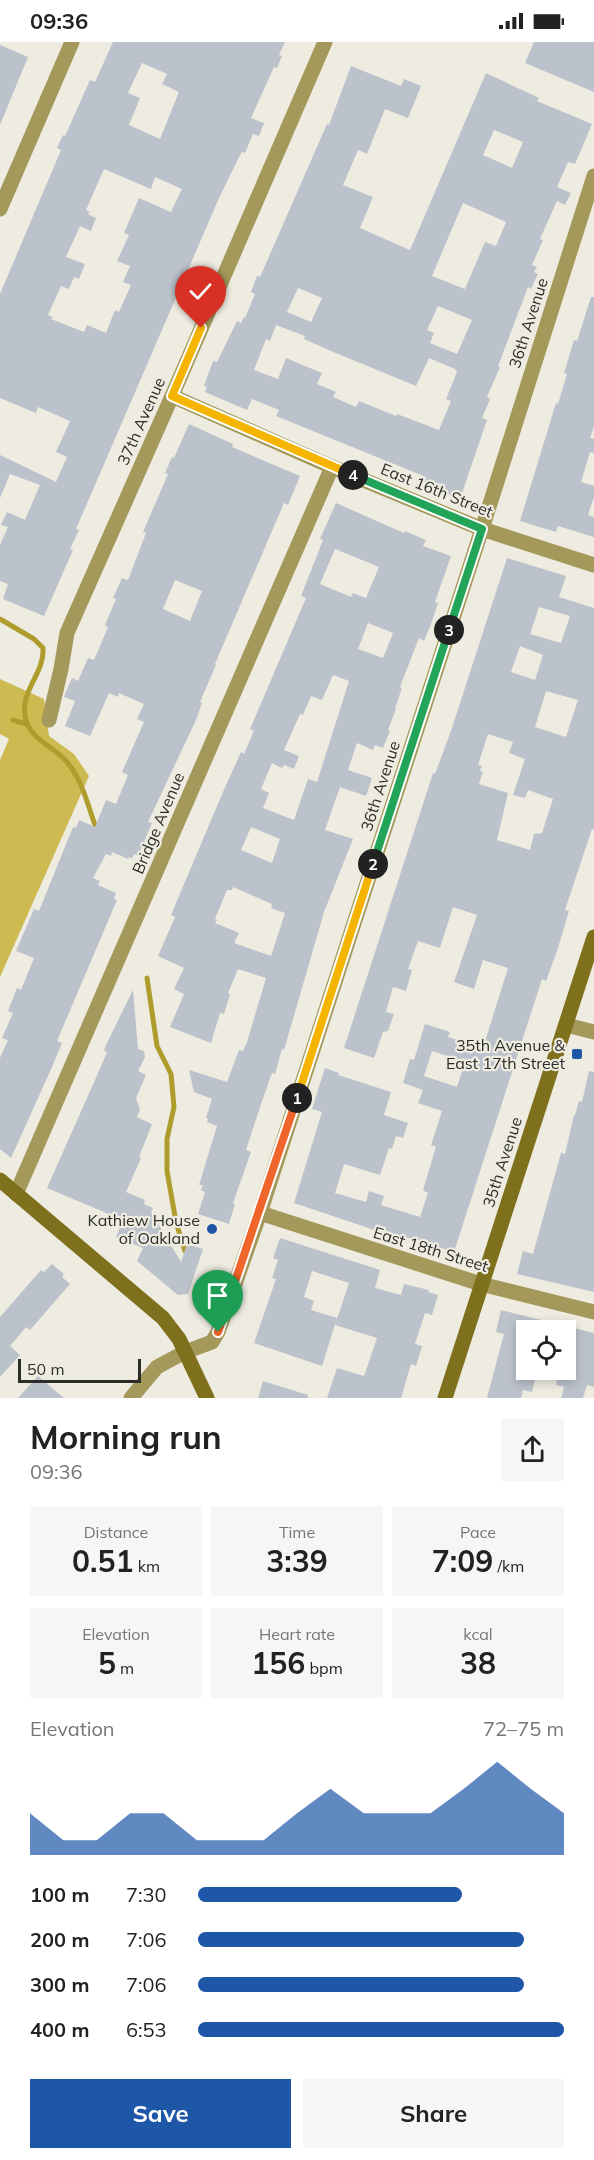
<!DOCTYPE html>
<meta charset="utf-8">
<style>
:root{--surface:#fff;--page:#f6f6f6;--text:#222;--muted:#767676;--accent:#1e56a8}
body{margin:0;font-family:Mulish,sans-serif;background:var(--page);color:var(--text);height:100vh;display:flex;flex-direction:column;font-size:22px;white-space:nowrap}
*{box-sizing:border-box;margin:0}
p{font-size:20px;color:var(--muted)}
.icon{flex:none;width:33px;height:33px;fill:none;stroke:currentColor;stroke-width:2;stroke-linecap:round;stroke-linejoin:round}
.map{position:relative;height:1356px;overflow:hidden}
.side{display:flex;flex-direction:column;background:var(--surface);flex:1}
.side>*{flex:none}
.tools{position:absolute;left:516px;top:1278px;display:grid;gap:12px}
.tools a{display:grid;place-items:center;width:60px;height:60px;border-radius:0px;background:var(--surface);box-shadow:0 3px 9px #0003;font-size:30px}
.scale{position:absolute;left:18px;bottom:15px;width:123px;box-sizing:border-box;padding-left:6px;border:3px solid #2c2c28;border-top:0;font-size:16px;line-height:21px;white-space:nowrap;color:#2c2c28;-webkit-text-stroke:4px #eeece1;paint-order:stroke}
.pin{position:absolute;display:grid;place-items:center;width:51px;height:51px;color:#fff;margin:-62px -26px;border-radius:50% 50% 50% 0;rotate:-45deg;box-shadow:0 0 6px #0007}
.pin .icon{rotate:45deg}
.km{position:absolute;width:30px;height:30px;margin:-15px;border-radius:50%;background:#222;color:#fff;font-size:16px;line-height:30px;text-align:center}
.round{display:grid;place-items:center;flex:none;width:63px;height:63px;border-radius:0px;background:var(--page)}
.head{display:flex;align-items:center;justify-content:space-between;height:102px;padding:0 30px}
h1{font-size:33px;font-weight:700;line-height:45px}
.metrics{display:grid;grid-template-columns:repeat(3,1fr);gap:9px;height:102px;padding:6px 30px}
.metrics div{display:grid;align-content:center;border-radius:0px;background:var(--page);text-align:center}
.metrics b{font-size:30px;font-weight:700}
.metrics small{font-size:16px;font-weight:400}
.metrics p{font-size:16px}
.chart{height:168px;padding:12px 30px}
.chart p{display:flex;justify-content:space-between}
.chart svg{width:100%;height:108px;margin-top:6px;fill:var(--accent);opacity:.7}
.cta{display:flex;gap:12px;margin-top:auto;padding:12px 30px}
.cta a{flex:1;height:69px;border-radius:0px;background:var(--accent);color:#fff;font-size:24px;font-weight:700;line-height:69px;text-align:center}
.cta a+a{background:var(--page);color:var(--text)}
ul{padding:0 30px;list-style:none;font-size:20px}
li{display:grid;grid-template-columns:96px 72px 1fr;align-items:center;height:45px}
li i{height:15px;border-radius:8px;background:var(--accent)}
.status{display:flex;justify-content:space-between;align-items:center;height:42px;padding:0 30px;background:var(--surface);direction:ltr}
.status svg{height:16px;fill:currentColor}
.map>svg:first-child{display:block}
</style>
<div class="status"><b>09:36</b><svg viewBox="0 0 49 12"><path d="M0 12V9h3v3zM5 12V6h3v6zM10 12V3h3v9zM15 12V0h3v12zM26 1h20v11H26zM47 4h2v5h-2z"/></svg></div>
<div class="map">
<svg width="594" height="1356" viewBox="0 0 594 1356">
<rect width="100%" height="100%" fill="#eeece1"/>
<path fill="#cdbb52" d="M0,637L44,657L49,694L74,712L89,734L0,935V718L9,697L0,692Z"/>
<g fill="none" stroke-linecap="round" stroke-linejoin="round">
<g stroke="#ae9c2d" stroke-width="5">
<path d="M0,577L34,597L43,606C45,633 16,651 27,681C33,698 55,706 66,719C82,737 87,761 95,783"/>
<path d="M13,678L27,682"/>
<path d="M147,936L157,1004L171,1032L174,1065L167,1097V1129L176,1180L185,1209"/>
</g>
</g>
<g fill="#bcc2cb" fill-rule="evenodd">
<path d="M113,0H285L279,13L282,14L277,26L274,25L251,76L264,81L259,94L253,92L245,111L242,110L240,113L219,156L76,487L79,488L70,507L73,508L44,574L3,557L8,542L0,539V503L8,485L1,483L7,470L25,478L40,443L10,432L0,456V413L56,440L67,415L56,410L70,379L38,365L36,371L0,356V252L61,108L57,106L63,93L65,94L90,38L95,40ZM142,21L167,32L162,42L179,50L160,97L129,83L140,56L128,51ZM104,127L151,147L155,135L182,147L171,170L139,156L124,191L129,193L117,219L130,224L123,240L131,243L119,270L115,268L106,291L87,283L84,290L51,277L53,275L48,273L61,244L69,247L74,235L79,237L85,222L66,215L80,184L91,189L96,176L88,172L90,170L86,168Z"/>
<path d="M534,0H594V50L525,21Z"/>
<path d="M0,3L28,15L0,83Z"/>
<path d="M351,24L401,44L404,37L421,44L408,76L385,67L367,112L358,108L343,143L373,155L360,186L410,208L486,31L539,56L537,59L592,82L575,122L568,120L557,145L571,151L565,163L557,159L540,197L543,198L532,223L537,225L534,230L538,232L531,247L528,245L498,324L500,325L487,355L490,357L482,376L487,378L460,457L435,447L436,445L424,440L426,435L276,374L279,368L252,357L247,368L205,350L207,345L204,344L213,319L217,320L237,279L241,281L244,275L245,276L255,252L251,250L257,234L260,235L327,82L329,83ZM494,88L523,100L512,126L483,113ZM463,161L506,180L496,204L485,200L465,247L432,234ZM298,246L322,256L311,280L287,270ZM438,264L472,278L457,312L430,301L434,291L427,288ZM276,283L305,294L304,297L331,309L416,344L429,316L455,327L457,330L446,357L451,359L439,388L397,372L396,374L359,359L356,365L333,355L336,350L317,342L322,331L286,316L278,337L254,328L266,297L270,299Z"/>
<path d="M591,255H594V384L590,396L594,397V411L590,410L581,440L594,444V455L588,473L594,475V495L558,484L556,490L520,479L556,361L558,362L567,332L564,331L574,298L577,299Z"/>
<path d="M189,382L233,402L232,405L300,434L288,463L284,461L215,622L216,623L200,660L202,661L196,678L148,780L152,781L138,814L134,812L132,817L129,815L128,817L112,810L111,814L106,812L93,836L100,839L98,843L116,851L114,857L117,858L57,999L62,1001L52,1025L11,1116L0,1107V1016L8,998L2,996L13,971L8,969L17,946L21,948L34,916L16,909L34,867L39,869L73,785L76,786L79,778L95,785L106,758L116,762L128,733L122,730L144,680L137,677L144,662L119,651L118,655L109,651L90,694L65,684L75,659L64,655L65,652L72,636L78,639L88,616L94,618L108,585L105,583L116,557L113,556L122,536L128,538L146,491L143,490L168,432L165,431L172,415L174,416ZM175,538L202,549L190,579L163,567Z"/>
<path d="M336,461L404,491L405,489L426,498L423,504L451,514L435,560L438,561L431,582L424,599L419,596L400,645L402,646L395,666L396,667L388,688L390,689L383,706L375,703L373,708L357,701L348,728L372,736L366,754L340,745L332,768L325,788L353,797L324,870L284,1008L282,1007L275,1032L272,1031L260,1065L246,1108L251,1110L233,1161L235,1162L229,1182L198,1172L205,1150L201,1148L203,1143H199L217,1084L207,1080L208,1077L206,1076L212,1057L194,1050L189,1028L227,1040L239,1008L243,1009L247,1000L266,936L238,927L228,951L230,952L224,972L220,971L211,1001L170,985L184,952L174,947L184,926L158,914L175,875L171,873L223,750L241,710L244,712L254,689L250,687L306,556L301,554L323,498L320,497ZM335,507L379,525L366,556L353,551L351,555L320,542ZM368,581L393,591L383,616L358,607ZM333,633L349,639L317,740L308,737L294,778L263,766L269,751L261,747L272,721L282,726L284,723L294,727L299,714L284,708L300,672L303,673L311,654L322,658ZM251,785L280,797L272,821L241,808ZM233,845L272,862L271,866L285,871L271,914L234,901L239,891L215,881L217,878L215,877L227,848H232Z"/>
<path d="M507,516L566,534L559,555L594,566V788L592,787L565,868L569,869L557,909L546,939L542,937L454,1210L402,1194L401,1197L294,1161L322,1070L312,1067L325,1026L339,1031L338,1033L391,1050L384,1073L408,1081L403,1096L396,1094L392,1107L389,1106L380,1133L344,1122L335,1151L366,1160L369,1149L384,1154L381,1163L420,1175L428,1151L423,1148L436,1105L431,1103L442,1069L418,1061L423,1048L403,1041L410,1017L414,1018L425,982L450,990L448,995L483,1006L508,926L483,918L474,947L454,940L477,873L453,865L440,906L418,899L408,927L412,928L406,949L393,945L386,970L394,972L388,989L383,990L374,1016L344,1006L433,731L435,732L452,686ZM539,565L570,574L561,601L530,592ZM520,604L543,613L535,638L511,630ZM546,649L578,658L566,695L535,685ZM488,692L513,700L509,711L525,717L513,753L525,756L528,748L553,757L542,791L534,792L530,808L497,798L508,751L479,742L483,730L480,729L482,724L478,723ZM432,1009L465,1020L457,1045L424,1034Z"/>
<path d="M133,948L138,1007L144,1009L145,1015L138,1029L146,1033L136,1056L140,1068L137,1075L152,1082L139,1115L141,1116L126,1150L145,1158L144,1162L153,1166L151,1170L181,1220L187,1202L203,1207L188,1252L178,1253L137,1219L143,1206L116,1195L123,1178L47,1146L99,1029L107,1010L104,1009L107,1001Z"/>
<path d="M589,1029L594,1030V1250L517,1232L523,1209L533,1212L561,1111L565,1112L574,1073H575L579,1059L582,1060Z"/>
<path d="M280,1196L380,1228L375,1246L401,1253L404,1242L429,1248L428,1250L438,1253L432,1273L425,1271L415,1302L422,1304L416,1324L411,1322L401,1356H327L337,1326L364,1334L377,1296L335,1283L349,1241L312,1229L304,1255L314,1259L311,1268L337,1276L322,1324L254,1301L276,1237L272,1236L278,1218L273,1216Z"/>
<path d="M52,1222L64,1232L62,1235L70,1242L30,1288L26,1285L10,1304L20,1313L0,1335V1275L41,1228L44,1230Z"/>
<path d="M501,1268L594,1291V1345L587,1343L583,1356H561L564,1345L556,1343L559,1328L565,1329L571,1304L566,1302V1288H526V1328L537,1329L532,1350L523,1348L521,1356H487L504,1292L496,1290Z"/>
<path d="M38,1334L64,1356H18Z"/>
<path d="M263,1339L308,1353V1356H258Z"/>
</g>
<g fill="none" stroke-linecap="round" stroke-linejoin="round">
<g stroke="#a4995a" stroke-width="15">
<path d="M172,354L332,425L482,487L594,523"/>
<path d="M49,678L61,627L67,591L172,354L325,0"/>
<path d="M566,983L594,990"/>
<path d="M16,1152L332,425"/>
<path d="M260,1171L481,1242L594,1270"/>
<path d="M131,1356L157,1325L185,1310L212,1300L218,1290L260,1171L482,487L594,134"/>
</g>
<path stroke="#a4995a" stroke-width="15" d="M0,167L72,0"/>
<g stroke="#7e701c" stroke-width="15">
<path d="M0,1138L163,1276L179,1297L207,1356"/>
<path d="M445,1356L594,895"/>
</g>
</g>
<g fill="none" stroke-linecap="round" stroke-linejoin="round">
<g stroke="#fff" stroke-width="12">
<path id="split-1" d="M218,1290L297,1056"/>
</g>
<g stroke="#fff" stroke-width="12">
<path id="split-2" d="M297,1056L373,822"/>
</g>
<g stroke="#fff" stroke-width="12">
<path id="split-3" d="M373,822L449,588"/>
</g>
<g stroke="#fff" stroke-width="12">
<path id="split-4" d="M353,433L482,487L449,588"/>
</g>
<g stroke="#fff" stroke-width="12">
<path id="split-5" d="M201,286L172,354L353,433"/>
</g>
<use href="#split-1" stroke="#f0652b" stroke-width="8"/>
<use href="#split-2" stroke="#f5b400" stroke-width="8"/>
<use href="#split-3" stroke="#22a559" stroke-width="8"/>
<use href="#split-4" stroke="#22a559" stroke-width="8"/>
<use href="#split-5" stroke="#f5b400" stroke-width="8"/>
</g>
<g fill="#1e56a8" stroke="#eeece1" stroke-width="2">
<rect x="571" y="1006" width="12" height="12" rx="3"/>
<circle cx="212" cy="1187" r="6"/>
</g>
<g text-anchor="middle" stroke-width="4.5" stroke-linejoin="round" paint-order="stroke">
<g font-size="16" fill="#2c2c28" stroke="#eeece1">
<text transform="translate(528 281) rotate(-72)" y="6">36th Avenue</text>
<text transform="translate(141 379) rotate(-66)" y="6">37th Avenue</text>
<text transform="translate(437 448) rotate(22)" y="6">East 16th Street</text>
<text transform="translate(380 744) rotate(-72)" y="6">36th Avenue</text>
<text transform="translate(158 781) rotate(-67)" y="6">Bridge Avenue</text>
<text transform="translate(502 1120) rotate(-72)" y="6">35th Avenue</text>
<text transform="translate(431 1207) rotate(17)" y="6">East 18th Street</text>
</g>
<g font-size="16" fill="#2c2c28" stroke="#eeece1" text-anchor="end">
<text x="565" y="1009">35th Avenue &amp;<tspan x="565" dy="18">East 17th Street</tspan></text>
<text x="200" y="1184">Kathiew House<tspan x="200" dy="18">of Oakland</tspan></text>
</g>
</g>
</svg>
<div class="tools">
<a><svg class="icon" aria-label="locate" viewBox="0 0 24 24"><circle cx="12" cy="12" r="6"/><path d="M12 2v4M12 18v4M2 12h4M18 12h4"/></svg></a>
</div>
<div class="scale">50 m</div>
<div class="pin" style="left:218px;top:1290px;background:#1e9e55"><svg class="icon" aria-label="arrive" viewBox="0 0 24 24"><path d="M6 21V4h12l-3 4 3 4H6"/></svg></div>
<div class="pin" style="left:201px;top:286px;background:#d93025"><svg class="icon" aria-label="check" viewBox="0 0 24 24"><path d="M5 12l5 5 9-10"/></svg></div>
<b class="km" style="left:297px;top:1056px">1</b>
<b class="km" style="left:373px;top:822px">2</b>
<b class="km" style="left:449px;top:588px">3</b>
<b class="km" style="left:353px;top:433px">4</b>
</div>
<section class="side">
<div class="head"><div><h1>Morning run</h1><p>09:36</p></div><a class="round"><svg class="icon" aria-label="share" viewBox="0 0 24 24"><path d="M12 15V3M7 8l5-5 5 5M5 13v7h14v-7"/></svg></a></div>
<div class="metrics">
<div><p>Distance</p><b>0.51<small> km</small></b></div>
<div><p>Time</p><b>3:39</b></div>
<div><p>Pace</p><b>7:09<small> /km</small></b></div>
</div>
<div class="metrics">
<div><p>Elevation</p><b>5<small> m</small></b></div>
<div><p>Heart rate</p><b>156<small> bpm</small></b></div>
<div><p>kcal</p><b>38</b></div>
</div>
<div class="chart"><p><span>Elevation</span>72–75 m</p>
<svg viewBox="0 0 160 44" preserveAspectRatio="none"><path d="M0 44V27L10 38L20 38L30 27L40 27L50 38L60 38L70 38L80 27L90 17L100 27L110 27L120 27L130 17L140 6L150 17L160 27V44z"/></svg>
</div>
<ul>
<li><b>100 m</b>7:30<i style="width:72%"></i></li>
<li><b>200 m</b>7:06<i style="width:89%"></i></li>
<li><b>300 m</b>7:06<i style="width:89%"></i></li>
<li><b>400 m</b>6:53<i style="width:100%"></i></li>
</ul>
<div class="cta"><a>Save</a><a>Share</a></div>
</section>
